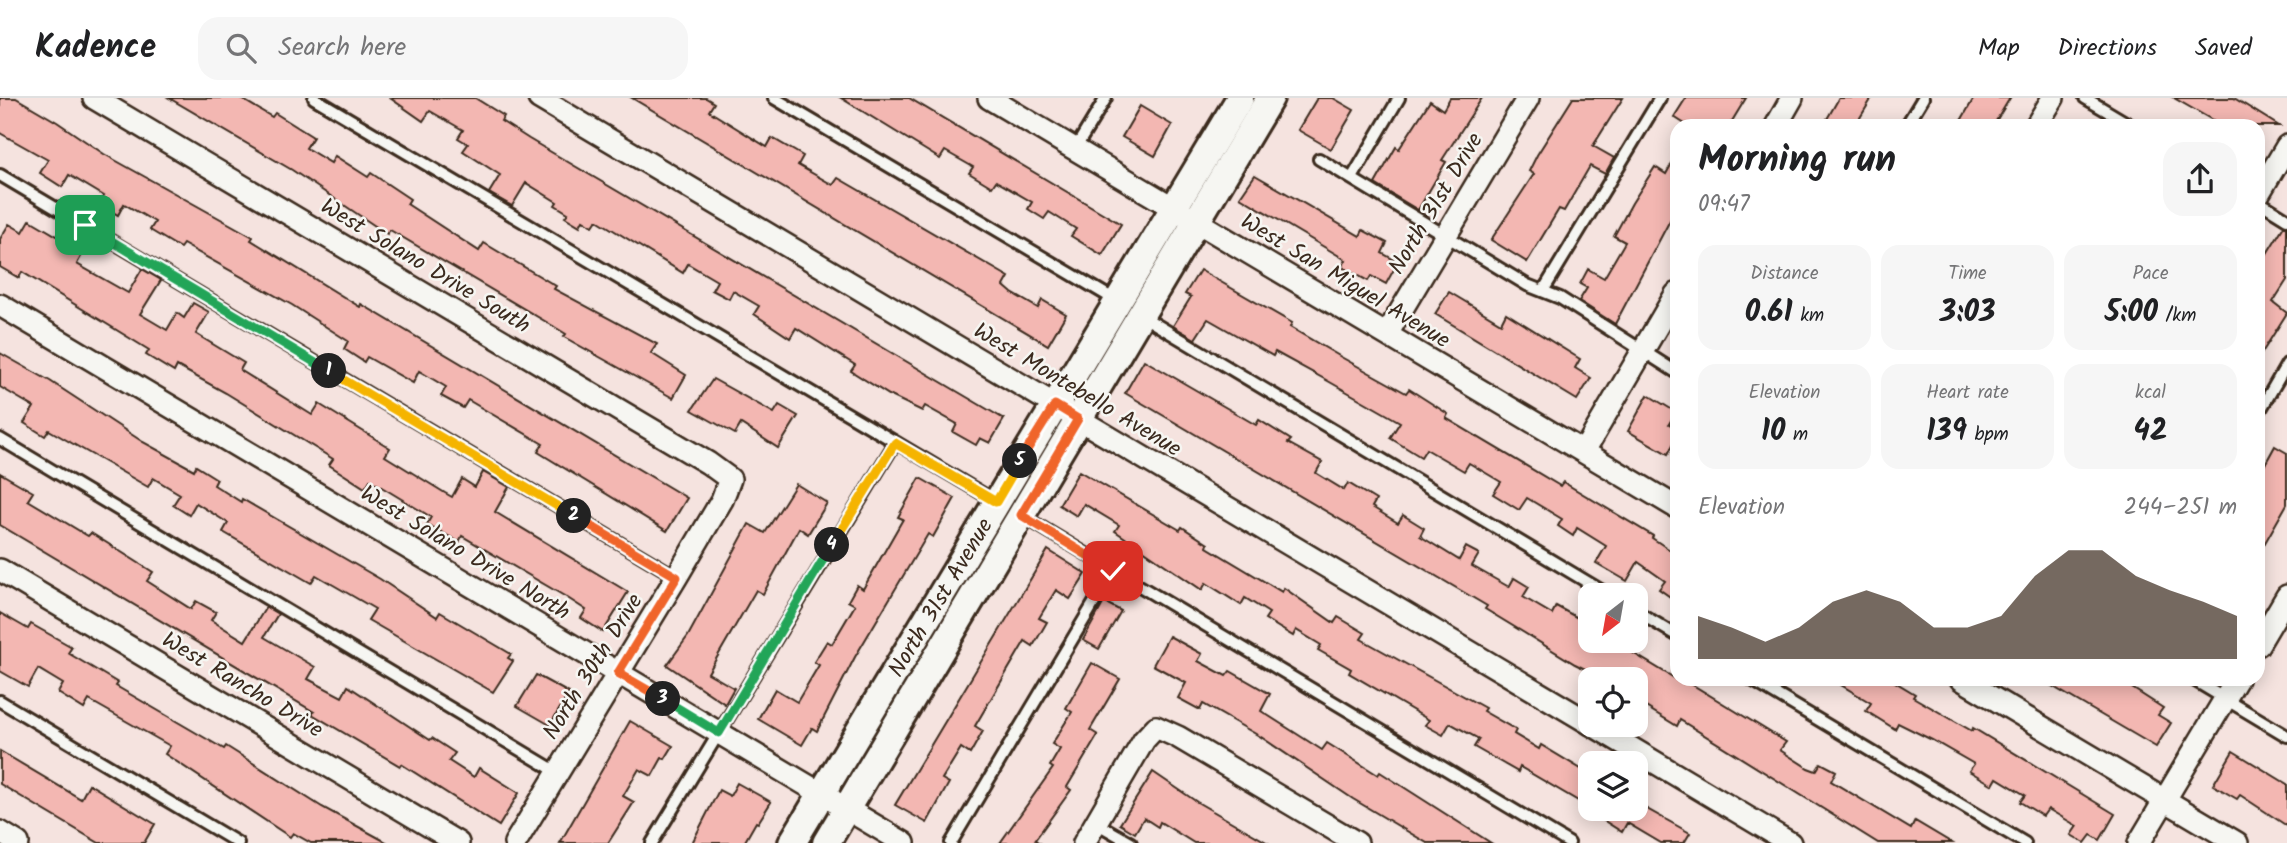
<!DOCTYPE html>
<meta charset="utf-8">
<style>
:root{--surface:#fff;--page:#f6f6f6;--text:#202124;--muted:#757577;--line:#e0e0e0;--accent:#3b2a1e}
body{margin:0;font-family:Kalam,sans-serif;background:var(--page);color:var(--text);height:100vh;display:flex;flex-direction:column;font-size:26px;white-space:nowrap}
*{box-sizing:border-box;margin:0}
p{font-size:23px;color:var(--muted)}
.icon{flex:none;width:38px;height:38px;fill:none;stroke:currentColor;stroke-width:2;stroke-linecap:round;stroke-linejoin:round}
.map{position:relative;flex:1;overflow:hidden}
.side{position:absolute;left:1670px;top:21px;width:595px;height:567px;display:flex;flex-direction:column;background:var(--surface);border-radius:21px;box-shadow:0 4px 18px #0003}
.side>*{flex:none}
.needle{width:46px;rotate:211deg}
.buttons{position:absolute;left:1578px;top:485px;display:grid;gap:14px}
.buttons a{display:grid;place-items:center;width:70px;height:70px;border-radius:14px;background:var(--surface);box-shadow:0 4px 18px #0003;font-size:35px}
.pin{position:absolute;display:grid;place-items:center;width:60px;height:60px;color:#fff;margin:-30px;border-radius:14px;box-shadow:0 4px 10px #0006}
.km{position:absolute;width:35px;height:35px;margin:-18px;border-radius:50%;background:#222;color:#fff;font-size:19px;line-height:35px;text-align:center}
.round{display:grid;place-items:center;flex:none;width:74px;height:74px;border-radius:21px;background:var(--page)}
.head{display:flex;align-items:center;justify-content:space-between;height:119px;padding:0 28px}
h1{font-size:38px;font-weight:700;line-height:52px}
.figures{display:grid;grid-template-columns:repeat(3,1fr);gap:10px;height:119px;padding:7px 28px}
.figures div{display:grid;align-content:center;border-radius:18px;background:var(--page);text-align:center}
.figures b{font-size:30px;font-weight:700}
.figures small{font-size:19px;font-weight:400}
.figures p{font-size:19px}
.chart{height:196px;padding:14px 28px}
.chart p{display:flex;justify-content:space-between}
.chart svg{width:100%;height:126px;margin-top:7px;fill:var(--accent);opacity:.7}
header{display:flex;align-items:center;gap:42px;box-sizing:border-box;height:98px;padding:0 35px;background:var(--surface);border-bottom:2px solid var(--line)}
header strong{font-size:33px}
nav{display:flex;gap:38px;margin-inline-start:auto;font-size:24px}
.search{width:490px;height:63px;background:var(--page);display:flex;align-items:center;gap:18px;box-sizing:border-box;padding:0 24px;border-radius:21px;color:var(--muted);font-size:26px}
.map>svg:first-child{display:block}
</style>
<header>
<strong>Kadence</strong>
<div class="search"><svg class="icon" aria-label="search" viewBox="0 0 24 24"><circle cx="10" cy="10" r="6"/><path d="M15 15l6 6"/></svg>Search here</div>
<nav><a>Map</a><a>Directions</a><a>Saved</a></nav>
</header>
<div class="map">
<svg width="2287" height="745" viewBox="0 0 2287 745">
<rect width="100%" height="100%" fill="#f5e3df"/>
<filter id="ink" filterUnits="userSpaceOnUse"><feTurbulence type="fractalNoise" baseFrequency=".0143" numOctaves="2"/><feDisplacementMap in="SourceGraphic" scale="14" xChannelSelector="R" yChannelSelector="G"/><feConvolveMatrix kernelMatrix="1 2 1 2 8 2 1 2 1" color-interpolation-filters="sRGB"/></filter>
<g filter="url(#ink)">
<g fill="#f3b7b2" stroke="#3b2a1e" stroke-width="2">
<path d="M0,0H16L57,24L104,56L253,139L251,142L360,209L361,206L687,400L667,433L538,354L543,346L468,302L463,310L441,298L446,289L419,273L413,285L367,259L364,264L344,251L348,243L292,207L183,146L180,150L150,132L155,124L124,106L118,117L99,106L104,98L69,77L62,89L40,75L48,62L0,35Z"/>
<path d="M169,0H240L272,19L275,15L313,39L306,50L331,65L335,58L368,79L371,75L410,101L407,106L479,153L484,145L556,188L554,191L657,246L651,255L686,277L673,300L564,239L566,236L548,225L390,132L387,136L292,72Z"/>
<path d="M390,0H475L504,18L501,23L529,41L1004,321L990,345L980,340L976,347L953,334L957,326L925,308L922,313L889,297L851,273L855,267L796,230L790,240L754,216L759,208L733,193L729,201L712,192L717,183L688,166L683,175L597,122L593,128L583,122L580,128L565,119L568,115L555,107L557,104L526,85L512,108L489,95L500,77L463,53L468,46L458,40L463,32L430,13L423,23Z"/>
<path d="M632,0H706L714,5L709,13L767,49L772,40L803,58L798,67L833,87L838,80L1009,179L1004,188L1012,195L1038,210L1042,202L1066,216L1048,247Z"/>
<path d="M841,0H909L1121,126L1102,157L1071,138L1076,131L1049,114L1044,121L1028,111L1032,104L996,83L992,89L969,75L973,69L945,53L940,61Z"/>
<path d="M1317,0H1333L1354,12L1331,51L1298,32Z"/>
<path d="M1450,0H1482L1442,62L1446,64L1418,112L1375,86L1396,49L1399,51L1430,3L1443,12Z"/>
<path d="M1573,0H1623L1593,48L1614,60L1605,76L1590,68L1564,113L1559,111L1527,164L1491,142L1534,76L1529,73L1537,57Z"/>
<path d="M1686,0H1746L1729,28H1688L1674,19Z"/>
<path d="M1839,0H1872L1855,28H1823Z"/>
<path d="M1974,0H2010L1993,28H1958Z"/>
<path d="M2174,0H2234L2279,28H2211L2214,23Z"/>
<path d="M1140,8L1172,27L1155,58L1122,39Z"/>
<path d="M1676,58V111L1615,226L1579,203L1587,190L1580,186L1588,171L1604,180L1625,144L1614,138L1632,105L1655,69L1666,76Z"/>
<path d="M1255,77L1360,138L1363,132L1387,145L1382,155L1398,164L1386,186L1371,178L1368,183L1342,169L1346,162L1240,99Z"/>
<path d="M30,122L64,142L70,131L90,142L77,166L128,195L142,171L161,182L140,216L167,232L177,215L184,220L193,205L209,214L196,236L244,265L240,272L312,317L319,306L390,350L385,358L445,395L452,399L462,381L475,389L483,374L509,389L495,414L628,494L603,534L581,520L586,512L566,499L462,438L459,444L427,426L431,419L370,382L365,390L329,367L333,361L226,295L177,268L174,274L146,257L149,252L22,174L19,180L0,169V141L9,126L23,134Z"/>
<path d="M2284,128L2287,129V182L2273,204L2287,215L2258,261V170Z"/>
<path d="M1200,172L1292,225L1290,229L1341,259L1406,295L1409,291L1448,316L1446,320L1560,388L1563,384L1653,438L1652,440L1676,456V503L1659,491L1665,483L1638,464L1627,483L1596,465L1606,448L1577,430L1573,438L1558,428L1562,421L1527,400L1519,412L1493,396L1501,384L1469,365L1464,373L1426,351L1421,359L1390,340L1400,324L1328,283L1275,254L1273,258L1208,221L1195,241L1173,228L1191,199L1185,196Z"/>
<path d="M1449,194L1501,225L1506,215L1580,261L1575,270L1591,280L1577,302L1435,216Z"/>
<path d="M0,255L50,283L143,344L194,372L196,368L217,381L214,387L241,404L242,401L380,481L437,519L440,514L511,556L508,560L513,563L493,594L368,522L375,511L316,477L311,485L223,434L228,425L196,405L189,417L173,407L180,396L153,380L148,389L49,332L45,338L24,325L34,309L0,289Z"/>
<path d="M1144,262L1256,327L1259,322L1291,342L1288,345L1322,364L1316,375L1344,392L1348,385L1376,402L1372,409L1398,425L1403,417L1424,430L1420,438L1459,462L1466,449L1479,456L1472,468L1509,489L1514,480L1529,489L1523,499L1552,516L1556,508L1587,525L1582,534L1591,542L1609,550L1613,543L1676,581H1683L1786,644L1780,652L1808,670L1816,673L1821,665L1836,673L1831,683L1911,731L1915,723L1952,745H1878L1680,622L1677,628L1636,603V581H1605L1575,566L1485,511L1487,508L1125,295Z"/>
<path d="M713,281L774,315L779,307L798,318L778,350L741,326L735,336L692,312Z"/>
<path d="M1648,297L1676,314L1669,326L1676,330V341L1668,356L1628,333Z"/>
<path d="M2275,348L2287,355V406L2258,457V379Z"/>
<path d="M1079,373L1180,432L1182,429L1208,446L1207,449L1282,494L1284,490L1334,525L1338,519L1365,535L1361,541L1485,610L1483,613L1516,632L1514,636L1539,651L1541,647L1591,677V710H1636V705L1690,735L1684,745H1661L1627,725L1622,734L1584,710H1590L1520,669L1518,674L1474,649L1479,641L1450,625L1443,637L1425,627L1429,622L1349,575L1351,571L1318,552L1321,547L1296,532L1293,538L1265,521L1269,515L1245,500L1241,507L1206,485L1202,492L1115,433L1119,427L1084,406L1077,418L1059,407Z"/>
<path d="M0,375L33,394L28,402L88,438L91,435L153,474L147,483L191,511L196,503L216,514L211,522L245,543L266,509L278,516L264,539L315,569L308,581L342,599L348,588L430,642L432,640L455,655L449,663L474,679L479,670L519,695L499,728L401,666L400,668L312,616L314,614L0,427Z"/>
<path d="M920,380L955,400L933,439L928,436L855,559L817,633L812,630L802,647L758,621L775,591L797,604L819,567L814,564L827,543L832,546L855,507L848,503L857,487L863,491L903,421L898,419Z"/>
<path d="M796,386L827,405L808,436L799,430L763,496L756,492L708,575L734,590L725,606L667,567L688,538L749,426L765,435Z"/>
<path d="M1048,452L1086,476L1070,501L1056,492L1039,520L1047,524L1033,548L1025,543L975,628L983,633L970,656L961,650L942,681L949,685L927,725L895,707Z"/>
<path d="M1104,504L1121,513L1099,551L1083,542Z"/>
<path d="M0,515L28,531L31,526L72,549L68,555L118,585L116,588L224,651L226,648L322,709L388,745H311L293,735L290,739L165,656L170,648L89,602L84,611L58,595L63,586L38,571L28,589L0,573Z"/>
<path d="M1169,538L1202,556L1198,563L1226,578L1230,573L1270,596L1261,613L1322,652L1327,645L1378,677L1380,674L1491,745H1427L1353,701L1261,639L1203,606L1200,612L1178,600L1186,585L1153,567Z"/>
<path d="M1092,565L1120,581L1090,632L1098,637L1067,689L1071,692L1035,742L1040,745H1000L1053,670L1050,668L1060,651L1052,646L1072,614L1066,610Z"/>
<path d="M536,577L569,595L550,627L517,608Z"/>
<path d="M1831,581H1890L1915,596L1913,599L1972,633L1973,630L2115,716L2100,742L2091,737L2085,745L2071,737L2077,728L2048,711L2043,718L2020,704L2025,697L1997,680L1993,687L1969,673L1974,666L1932,642L1898,625L1895,631L1866,613L1871,605Z"/>
<path d="M2040,581H2118L2163,610L2158,617L2171,625L2156,649Z"/>
<path d="M630,623L673,648L665,661L662,660L652,678L639,671L623,698L634,704L608,745H560Z"/>
<path d="M0,653L81,701L89,686L155,726L144,745H99L0,686Z"/>
<path d="M2233,653L2287,686V728L2240,697L2237,701L2213,687Z"/>
<path d="M1153,674L1197,704L1268,745H1194L1160,724L1158,729L1144,720L1135,735L1120,726Z"/>
<path d="M737,685L771,704L758,725L756,724L744,745H692L719,692L730,698Z"/>
</g>
<g fill="none" stroke-linecap="round" stroke-linejoin="round">
<g stroke="#3b2a1e" stroke-width="16">
<g id="service">
<path d="M314,0L995,403"/>
<path d="M774,0L1117,203"/>
<path d="M2085,0L2132,28"/>
<path d="M1906,28L1923,0"/>
<path d="M1075,51L1106,0"/>
<path d="M1319,61L1527,187L1560,200L1676,274"/>
<path d="M0,77L677,479"/>
<path d="M1352,80L1399,0"/>
<path d="M2258,103L2287,121"/>
<path d="M1543,193L1660,0"/>
<path d="M1142,218L1609,497"/>
<path d="M2258,316L2287,266"/>
<path d="M0,341L557,674"/>
<path d="M1021,417L1569,745"/>
<path d="M1636,513L1676,537"/>
<path d="M1750,581L2025,745"/>
<path d="M2192,581L2287,638"/>
<path d="M0,603L238,745"/>
<path d="M1096,725L1131,745"/>
<path d="M652,745L895,345"/>
<path d="M951,745L1113,473"/>
</g>
</g>
<g stroke="#3b2a1e" stroke-width="26">
<g id="minor">
<path d="M94,0L708,365L730,381L722,402L676,480L515,745"/>
<path d="M539,0L1591,626"/>
<path d="M989,0L1676,409"/>
<path d="M1776,28L1792,0"/>
<path d="M2036,28L2053,0"/>
<path d="M2258,97L2287,48"/>
<path d="M0,207L904,745"/>
<path d="M1387,236L1528,0"/>
<path d="M1584,353L1676,196"/>
<path d="M0,472L458,745"/>
<path d="M2258,547L2287,498"/>
<path d="M1961,581L2237,745"/>
<path d="M1591,626L1790,745"/>
<path d="M0,734L18,745"/>
<path d="M1084,745L1144,642L1156,629L1178,639L1357,745"/>
<path d="M2139,745L2237,581"/>
</g>
</g>
<g stroke="#3b2a1e" stroke-width="32">
<g id="tertiary">
<path id="s1" d="M792,745L1240,0"/>
<path d="M826,745L1270,0"/>
</g>
</g>
<use href="#service" stroke="#f6f6f2" stroke-width="10"/>
<use href="#minor" stroke="#f6f6f2" stroke-width="21"/>
<use href="#tertiary" stroke="#f6f6f2" stroke-width="26"/>
</g>
</g>
<g fill="none" stroke-linecap="round" stroke-linejoin="round" filter="url(#ink)">
<g stroke="#fff" stroke-width="14">
<path id="split-1" d="M85,127L329,273"/>
</g>
<g stroke="#fff" stroke-width="14">
<path id="split-2" d="M329,273L574,418"/>
</g>
<g stroke="#fff" stroke-width="14">
<path id="split-3" d="M574,418L677,479L618,575L663,601"/>
</g>
<g stroke="#fff" stroke-width="14">
<path id="split-4" d="M663,601L719,635L832,447"/>
</g>
<g stroke="#fff" stroke-width="14">
<path id="split-5" d="M832,447L895,345L996,404L1020,363"/>
</g>
<g stroke="#fff" stroke-width="14">
<path id="split-6" d="M1020,363L1055,307L1078,321L1021,417L1113,473"/>
</g>
<use href="#split-1" stroke="#22a559" stroke-width="9"/>
<use href="#split-2" stroke="#f5b400" stroke-width="9"/>
<use href="#split-3" stroke="#f0652b" stroke-width="9"/>
<use href="#split-4" stroke="#22a559" stroke-width="9"/>
<use href="#split-5" stroke="#f5b400" stroke-width="9"/>
<use href="#split-6" stroke="#f0652b" stroke-width="9"/>
</g>
<g text-anchor="middle" stroke-width="5" stroke-linejoin="round" paint-order="stroke">
<g font-size="23" fill="#3b2a1e" stroke="#f6f6f2">
<text transform="translate(1435 105) rotate(-59)" y="8">North 31st Drive</text>
<text transform="translate(426 167) rotate(31)" y="8">West Solano Drive South</text>
<text transform="translate(1346 182) rotate(31)" y="8">West San Miguel Avenue</text>
<text transform="translate(1078 291) rotate(31)" y="8">West Montebello Avenue</text>
<text transform="translate(466 454) rotate(31)" y="8">West Solano Drive North</text>
<text dy="8" stroke="none"><textPath href="#s1" startOffset="287">North 31st Avenue</textPath></text>
<text transform="translate(592 568) rotate(-58)" y="8">North 30th Drive</text>
<text transform="translate(243 586) rotate(31)" y="8">West Rancho Drive</text>
</g>
</g>
</svg>
<div class="buttons">
<a><svg class="needle" viewBox="-14 -14 28 28"><path d="M0-13l5 13h-10z" fill="#e53935"/><path d="M0 13l5-13h-10z" fill="#757577"/></svg></a>
<a><svg class="icon" aria-label="locate" viewBox="0 0 24 24"><circle cx="12" cy="12" r="6"/><path d="M12 2v4M12 18v4M2 12h4M18 12h4"/></svg></a>
<a><svg class="icon" aria-label="layers" viewBox="0 0 24 24"><path d="M12 4l9 5-9 5-9-5zM3 14l9 5 9-5"/></svg></a>
</div>
<div class="pin" style="left:85px;top:127px;background:#1e9e55"><svg class="icon" aria-label="arrive" viewBox="0 0 24 24"><path d="M6 21V4h12l-3 4 3 4H6"/></svg></div>
<div class="pin" style="left:1113px;top:473px;background:#d93025"><svg class="icon" aria-label="check" viewBox="0 0 24 24"><path d="M5 12l5 5 9-10"/></svg></div>
<b class="km" style="left:329px;top:273px">1</b>
<b class="km" style="left:574px;top:418px">2</b>
<b class="km" style="left:663px;top:601px">3</b>
<b class="km" style="left:832px;top:447px">4</b>
<b class="km" style="left:1020px;top:363px">5</b>
<section class="side">
<div class="head"><div><h1>Morning run</h1><p>09:47</p></div><a class="round"><svg class="icon" aria-label="share" viewBox="0 0 24 24"><path d="M12 15V3M7 8l5-5 5 5M5 13v7h14v-7"/></svg></a></div>
<div class="figures">
<div><p>Distance</p><b>0.61<small> km</small></b></div>
<div><p>Time</p><b>3:03</b></div>
<div><p>Pace</p><b>5:00<small> /km</small></b></div>
</div>
<div class="figures">
<div><p>Elevation</p><b>10<small> m</small></b></div>
<div><p>Heart rate</p><b>139<small> bpm</small></b></div>
<div><p>kcal</p><b>42</b></div>
</div>
<div class="chart"><p><span>Elevation</span>244–251 m</p>
<svg viewBox="0 0 160 44" preserveAspectRatio="none"><path d="M0 44V29L10 33L20 38L30 33L40 24L50 20L60 24L70 33L80 33L90 29L100 15L110 6L120 6L130 15L140 20L150 24L160 29V44z"/></svg>
</div>
</section>
</div>
